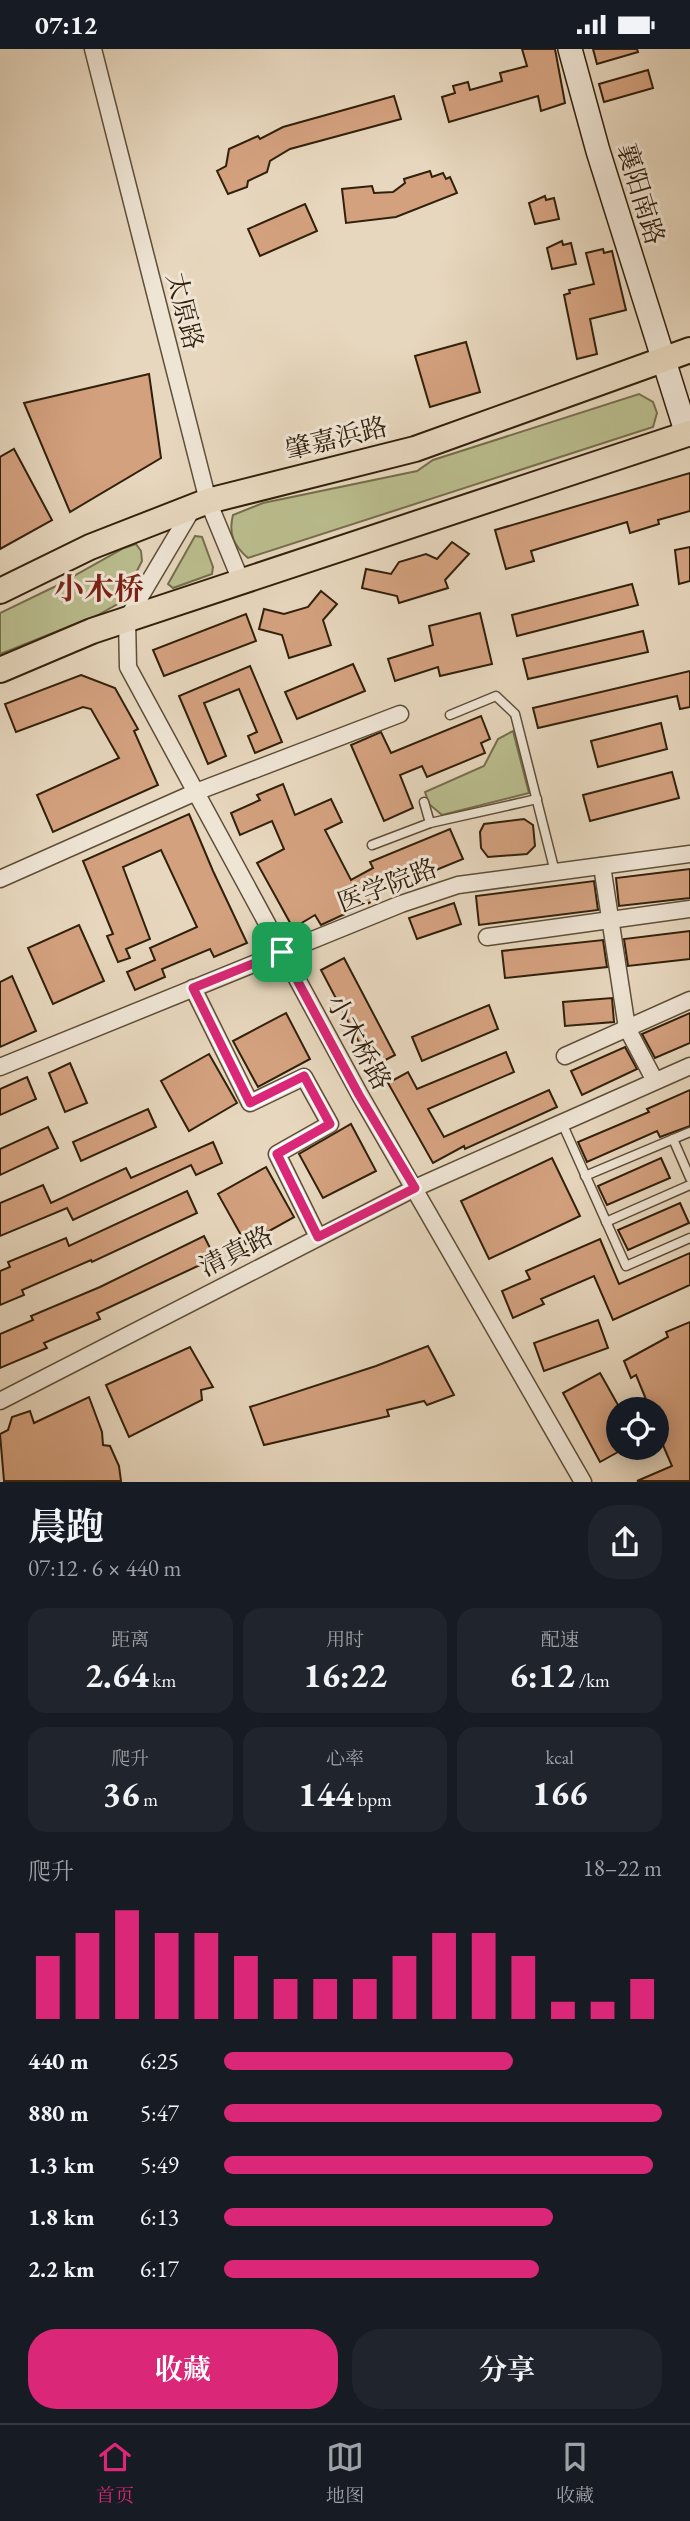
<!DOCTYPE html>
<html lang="zh">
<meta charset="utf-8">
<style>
:root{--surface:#171b24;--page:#20242c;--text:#f1f3f6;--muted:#9ea1a6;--line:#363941;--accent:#db2777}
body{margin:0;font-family:"EB Garamond","Noto Serif SC",serif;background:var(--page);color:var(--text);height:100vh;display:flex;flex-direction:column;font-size:26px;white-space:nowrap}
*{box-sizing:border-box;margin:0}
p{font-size:23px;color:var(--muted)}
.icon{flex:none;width:38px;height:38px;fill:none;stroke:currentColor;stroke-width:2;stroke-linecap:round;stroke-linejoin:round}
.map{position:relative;height:1433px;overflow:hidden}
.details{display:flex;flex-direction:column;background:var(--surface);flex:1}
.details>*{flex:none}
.fabs{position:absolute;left:606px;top:1348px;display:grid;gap:14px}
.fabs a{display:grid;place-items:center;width:63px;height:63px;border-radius:50%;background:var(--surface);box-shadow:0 4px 18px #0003;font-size:35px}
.pin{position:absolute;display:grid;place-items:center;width:60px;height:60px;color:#fff;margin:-30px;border-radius:14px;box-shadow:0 4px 10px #0006}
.round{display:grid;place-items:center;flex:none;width:74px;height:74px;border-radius:28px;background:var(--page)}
.headline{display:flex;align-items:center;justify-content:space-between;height:119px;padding:0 28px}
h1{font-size:38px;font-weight:700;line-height:52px}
.stats{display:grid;grid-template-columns:repeat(3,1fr);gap:10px;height:119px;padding:7px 28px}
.stats div{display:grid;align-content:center;border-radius:18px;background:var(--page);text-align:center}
.stats b{font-size:35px;font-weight:700}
.stats small{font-size:19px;font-weight:400}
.stats p{font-size:19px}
.chart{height:196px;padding:14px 28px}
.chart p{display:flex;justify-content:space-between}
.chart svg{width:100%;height:126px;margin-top:7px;stroke:var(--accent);stroke-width:6}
.button{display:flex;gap:14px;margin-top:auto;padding:14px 28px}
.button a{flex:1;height:80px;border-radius:28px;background:var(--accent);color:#fff;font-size:28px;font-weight:700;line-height:80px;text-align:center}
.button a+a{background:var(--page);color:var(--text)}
ul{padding:0 28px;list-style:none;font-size:23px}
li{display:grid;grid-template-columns:112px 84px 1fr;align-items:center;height:52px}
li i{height:18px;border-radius:9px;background:var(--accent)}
.status{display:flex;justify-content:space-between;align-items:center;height:49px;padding:0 35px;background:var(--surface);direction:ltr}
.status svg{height:19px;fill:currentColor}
.tab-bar{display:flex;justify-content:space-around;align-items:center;height:98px;border-top:2px solid var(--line);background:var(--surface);font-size:19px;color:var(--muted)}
.tab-bar a{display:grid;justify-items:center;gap:4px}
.tab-bar .active{color:var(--accent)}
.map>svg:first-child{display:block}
</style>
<div class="status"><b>07:12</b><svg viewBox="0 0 49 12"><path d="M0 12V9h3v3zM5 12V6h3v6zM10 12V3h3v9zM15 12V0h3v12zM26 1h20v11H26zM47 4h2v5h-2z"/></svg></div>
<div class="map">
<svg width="690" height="1433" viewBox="0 0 690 1433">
<rect width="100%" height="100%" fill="#e7d7be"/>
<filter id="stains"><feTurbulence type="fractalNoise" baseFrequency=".00286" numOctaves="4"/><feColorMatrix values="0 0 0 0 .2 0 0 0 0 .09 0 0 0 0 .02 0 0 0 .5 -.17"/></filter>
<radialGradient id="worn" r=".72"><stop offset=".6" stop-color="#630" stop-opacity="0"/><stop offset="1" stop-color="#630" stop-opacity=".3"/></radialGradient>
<g fill="#babd8e" stroke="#766e4c" stroke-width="2">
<path d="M639,345L653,353L657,364L653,378L248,509C234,497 228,485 233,466L263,454L417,422L433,411Z"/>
<path d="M195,487L202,488L213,518L212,525L173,539L168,535Z"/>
<path d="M136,495L141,502L142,512L121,553L98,566L0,605V564L54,538L124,499Z"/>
<path d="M513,682L529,744L442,766L429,755L425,743L484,717L498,690Z"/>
</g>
<g fill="#d4a17f" stroke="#31200b" stroke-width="2">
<path d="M522,0H555L565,54L541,62L538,47L449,73L442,48L455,44L453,37L468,33L470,41L502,32L500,24L527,17Z"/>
<path d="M593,0H637L638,3L597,15Z"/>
<path d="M648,21L653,39L604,53L599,35Z"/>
<path d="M394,47L401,70L290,100L270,112L267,123L248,132L247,138L228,145L217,122L226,117L229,100L258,87L260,90L283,78Z"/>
<path d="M430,122L432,128L443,124L446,130L450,128L457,144L396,168L346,174L342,140L372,137L374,144L393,143L405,134L404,130Z"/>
<path d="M545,147L546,151L554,149L559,170L535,175L529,154Z"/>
<path d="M305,155L317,182L260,207L248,180Z"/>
<path d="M562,192L563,196L571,194L576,215L552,220L547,199Z"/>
<path d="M603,200L604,204L612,202L626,261L590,270L597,305L577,310L564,246L570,244L569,241L594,235L586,204Z"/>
<path d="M466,293L480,343L430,358L415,307Z"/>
<path d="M149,325L161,409L70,463L24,354Z"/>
<path d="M14,400L52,471L0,500V408Z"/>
<path d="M690,424V462L658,471L659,475L630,484L627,473L531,502L534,512L506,520L495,481Z"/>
<path d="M452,493L469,505L445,531L448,539L399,554L397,547L362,539L366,520L391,525L399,513L426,505L437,510Z"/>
<path d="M690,498V532L679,535L675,501Z"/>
<path d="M632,535L638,556L517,587L512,566Z"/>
<path d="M321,542L337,555L323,571L331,596L289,609L282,586L259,580L264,560L284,565L308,558Z"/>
<path d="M480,564L492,615L440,627L438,618L395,632L388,610L433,596L429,577Z"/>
<path d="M246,565L256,592L164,627L153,601Z"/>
<path d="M643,582L648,603L528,630L523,610Z"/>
<path d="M353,615L365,642L297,670L285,643Z"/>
<path d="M250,617L282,693L255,704L248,687L257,683L239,640L204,654L226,707L208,715L179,647Z"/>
<path d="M690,622V658L680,660L677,647L538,679L533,659Z"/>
<path d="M81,626L115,639L138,680L134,682L158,736L53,783L37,746L119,709L91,660L83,658L16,683L5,655Z"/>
<path d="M481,667L490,690L481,694L485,704L427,728L422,717L400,726L413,759L384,772L351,696L381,683L391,704Z"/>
<path d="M661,674L667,700L598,718L591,692Z"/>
<path d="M672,723L679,749L590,772L583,746Z"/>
<path d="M283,735L295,766L331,750L342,773L325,781L351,831L373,819L370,813L450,780L463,810L370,848L373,852L321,876L315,866L293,879L257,814L284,800L272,772L240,786L231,764L260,751L257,746Z"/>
<path d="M189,765L213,822L247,894L214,908L210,900L162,920L165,928L135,941L127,923L155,911L150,899L197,878L161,801L123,818L150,890L126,900L130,909L118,913L107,887L113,885L83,812Z"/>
<path d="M524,770L533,776L535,797L527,805L488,808L481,799L480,783L484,775Z"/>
<path d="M690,820V849L619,857L616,829Z"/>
<path d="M594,832L598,861L479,876L476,847Z"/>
<path d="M454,854L461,875L417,890L409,869Z"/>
<path d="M79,876L104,932L53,955L28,899Z"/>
<path d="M690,882V910L628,917L624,890Z"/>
<path d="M603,891L607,918L505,929L502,902Z"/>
<path d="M344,909L395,1006L372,1018L321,921Z"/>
<path d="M12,927L36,982L0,998V933Z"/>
<path d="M612,949L614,973L565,977L563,953Z"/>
<path d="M489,956L498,980L422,1012L412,988Z"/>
<path d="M286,964L310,1010L258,1038L233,992Z"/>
<path d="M690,964V994L655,1009L642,985Z"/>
<path d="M625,998L637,1020L582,1046L571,1022Z"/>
<path d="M506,1003L514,1023L428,1060L444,1088L549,1041L557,1058L465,1100L464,1097L433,1114L388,1034L408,1023L417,1040Z"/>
<path d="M209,1005L237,1054L189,1082L161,1032Z"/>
<path d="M70,1014L87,1054L65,1063L49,1024Z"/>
<path d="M27,1028L36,1050L0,1066V1040Z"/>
<path d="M690,1041V1077L660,1088L657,1082L587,1113L578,1093L649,1063L647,1060Z"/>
<path d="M148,1060L156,1078L81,1112L73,1093Z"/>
<path d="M351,1075L376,1122L323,1149L299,1105Z"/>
<path d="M48,1078L58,1099L0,1126V1100Z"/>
<path d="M213,1093L222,1114L196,1126L191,1116L73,1171L67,1159L0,1187V1154L43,1136L51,1154L126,1119L131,1129Z"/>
<path d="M552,1109L580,1167L489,1210L461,1152Z"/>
<path d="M661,1109L670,1129L607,1156L598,1137Z"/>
<path d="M266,1118L294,1168L246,1195L218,1145Z"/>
<path d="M187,1142L197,1164L92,1213L91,1211L22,1241L24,1246L0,1256V1222L10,1218L8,1213L66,1189L69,1197Z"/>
<path d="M680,1154L689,1174L628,1201L618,1181Z"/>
<path d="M204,1187L215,1209L97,1264L100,1270L44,1294L47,1299L0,1319V1285L33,1271L31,1267L100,1238Z"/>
<path d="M600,1190L619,1235L690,1204V1236L613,1271L594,1227L541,1250L544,1255L513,1269L502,1242L530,1230L526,1222Z"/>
<path d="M598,1271L608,1299L544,1322L534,1294Z"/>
<path d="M690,1273V1432H637L672,1417L656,1380V1360H650L636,1326L631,1329L624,1312L668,1288L666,1283Z"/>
<path d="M428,1297L454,1346L427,1356L424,1352L387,1361L389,1367L264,1396L250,1358L376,1317Z"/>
<path d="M190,1298L213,1338L201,1341L202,1351L129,1388L106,1336Z"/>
<path d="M600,1324L618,1356V1403L600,1413L563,1344Z"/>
<path d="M89,1348L102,1383L103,1396L110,1397L119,1417L121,1432H4L0,1385L8,1381L12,1368L30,1362L34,1374Z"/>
</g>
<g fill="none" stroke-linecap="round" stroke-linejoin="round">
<g stroke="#5e4e38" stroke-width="11">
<g id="lane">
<path d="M450,666L496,647L515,665L555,823"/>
<path d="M424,753L430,774"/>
<path d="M372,796L430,774L537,750"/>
<path d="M562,1074L626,1217L690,1189"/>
<path d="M673,1090L690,1129"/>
<path d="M585,1127L690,1083"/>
<path d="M606,1173L690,1136"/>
</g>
</g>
<g stroke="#5e4e38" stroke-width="19">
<g id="street">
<path d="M93,0L208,452L241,532"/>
<path d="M194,457L127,570L128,618L360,1046L583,1433"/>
<path d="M602,817L627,979L655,1032"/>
<path d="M0,830L196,743L400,665"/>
<path d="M487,888L690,860"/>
<path d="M193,939L250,1054L304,1028L330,1075L277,1105L318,1188"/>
<path d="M565,1007L690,951"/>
<path d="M0,1018L401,855L458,836L690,805"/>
<path d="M0,1352L415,1139L690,1017"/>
</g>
</g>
<g stroke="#31200b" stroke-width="26">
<path id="secondary" d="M570,0L598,102L687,385"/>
</g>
<g stroke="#31200b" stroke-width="28">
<g id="primary">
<path d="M0,542L90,498L208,452L415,400L690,301"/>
<path d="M0,621L92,582L690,384"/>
</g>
</g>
<use href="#lane" stroke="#efe5d5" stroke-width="8"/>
<use href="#street" stroke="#efe5d5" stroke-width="16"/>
<use href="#secondary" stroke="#efe5d5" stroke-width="23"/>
<use href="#primary" stroke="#e7d7be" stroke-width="24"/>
</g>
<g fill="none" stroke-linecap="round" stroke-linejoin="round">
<g stroke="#fff" stroke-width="14">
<path id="route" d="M282,903L359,1046L415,1139L318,1188L277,1105L330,1075L304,1027L250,1054L193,939Z"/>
</g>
<use href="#route" stroke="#db2777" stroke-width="9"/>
</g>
<g text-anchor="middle" stroke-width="6" stroke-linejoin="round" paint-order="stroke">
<g font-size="26" fill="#31200b" stroke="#efe5d5">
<text transform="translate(641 145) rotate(73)" y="9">襄阳南路</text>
<text transform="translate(185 262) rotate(76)" y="9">太原路</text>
<text transform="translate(336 389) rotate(-14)" y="9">肇嘉浜路</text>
<text transform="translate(387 836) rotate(-21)" y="9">医学院路</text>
<text transform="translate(359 993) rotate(61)" y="9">小木桥路</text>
<text transform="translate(236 1202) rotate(-27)" y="9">清真路</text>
</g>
<g font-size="30" font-weight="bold" fill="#7a1f14" stroke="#efe5d5">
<text x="99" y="550">小木桥</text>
</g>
</g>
<rect width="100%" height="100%" filter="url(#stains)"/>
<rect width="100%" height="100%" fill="url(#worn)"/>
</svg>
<div class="fabs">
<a><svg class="icon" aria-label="locate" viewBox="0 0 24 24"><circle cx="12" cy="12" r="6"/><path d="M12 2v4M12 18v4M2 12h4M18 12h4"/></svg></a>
</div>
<div class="pin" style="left:282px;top:903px;background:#1e9e55"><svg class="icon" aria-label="arrive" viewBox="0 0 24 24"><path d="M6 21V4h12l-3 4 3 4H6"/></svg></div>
</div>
<section class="details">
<div class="headline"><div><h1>晨跑</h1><p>07:12 · 6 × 440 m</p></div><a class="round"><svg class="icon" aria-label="share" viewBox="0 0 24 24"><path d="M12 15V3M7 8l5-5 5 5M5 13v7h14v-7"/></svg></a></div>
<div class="stats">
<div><p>距离</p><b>2.64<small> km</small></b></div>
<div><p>用时</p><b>16:22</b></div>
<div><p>配速</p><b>6:12<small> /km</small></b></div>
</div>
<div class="stats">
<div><p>爬升</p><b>36<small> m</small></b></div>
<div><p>心率</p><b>144<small> bpm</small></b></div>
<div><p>kcal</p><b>166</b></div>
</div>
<div class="chart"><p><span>爬升</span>18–22 m</p>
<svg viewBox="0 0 160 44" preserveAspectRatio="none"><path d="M5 44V22M15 44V14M25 44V6M35 44V14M45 44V14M55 44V22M65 44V30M75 44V30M85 44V30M95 44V22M105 44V14M115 44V14M125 44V22M135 44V38M145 44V38M155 44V30"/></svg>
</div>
<ul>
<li><b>440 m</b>6:25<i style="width:66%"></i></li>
<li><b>880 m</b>5:47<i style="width:100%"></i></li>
<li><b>1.3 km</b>5:49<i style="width:98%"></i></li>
<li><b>1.8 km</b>6:13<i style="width:75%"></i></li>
<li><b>2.2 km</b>6:17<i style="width:72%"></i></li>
</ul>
<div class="button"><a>收藏</a><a>分享</a></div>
</section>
<nav class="tab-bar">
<a class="active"><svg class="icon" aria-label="home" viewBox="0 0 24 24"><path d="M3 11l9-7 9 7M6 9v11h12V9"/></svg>首页</a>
<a><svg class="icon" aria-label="map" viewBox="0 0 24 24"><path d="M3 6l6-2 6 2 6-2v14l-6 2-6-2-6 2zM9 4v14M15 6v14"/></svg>地图</a>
<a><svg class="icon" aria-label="saved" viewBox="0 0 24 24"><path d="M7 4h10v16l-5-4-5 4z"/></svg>收藏</a>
</nav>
